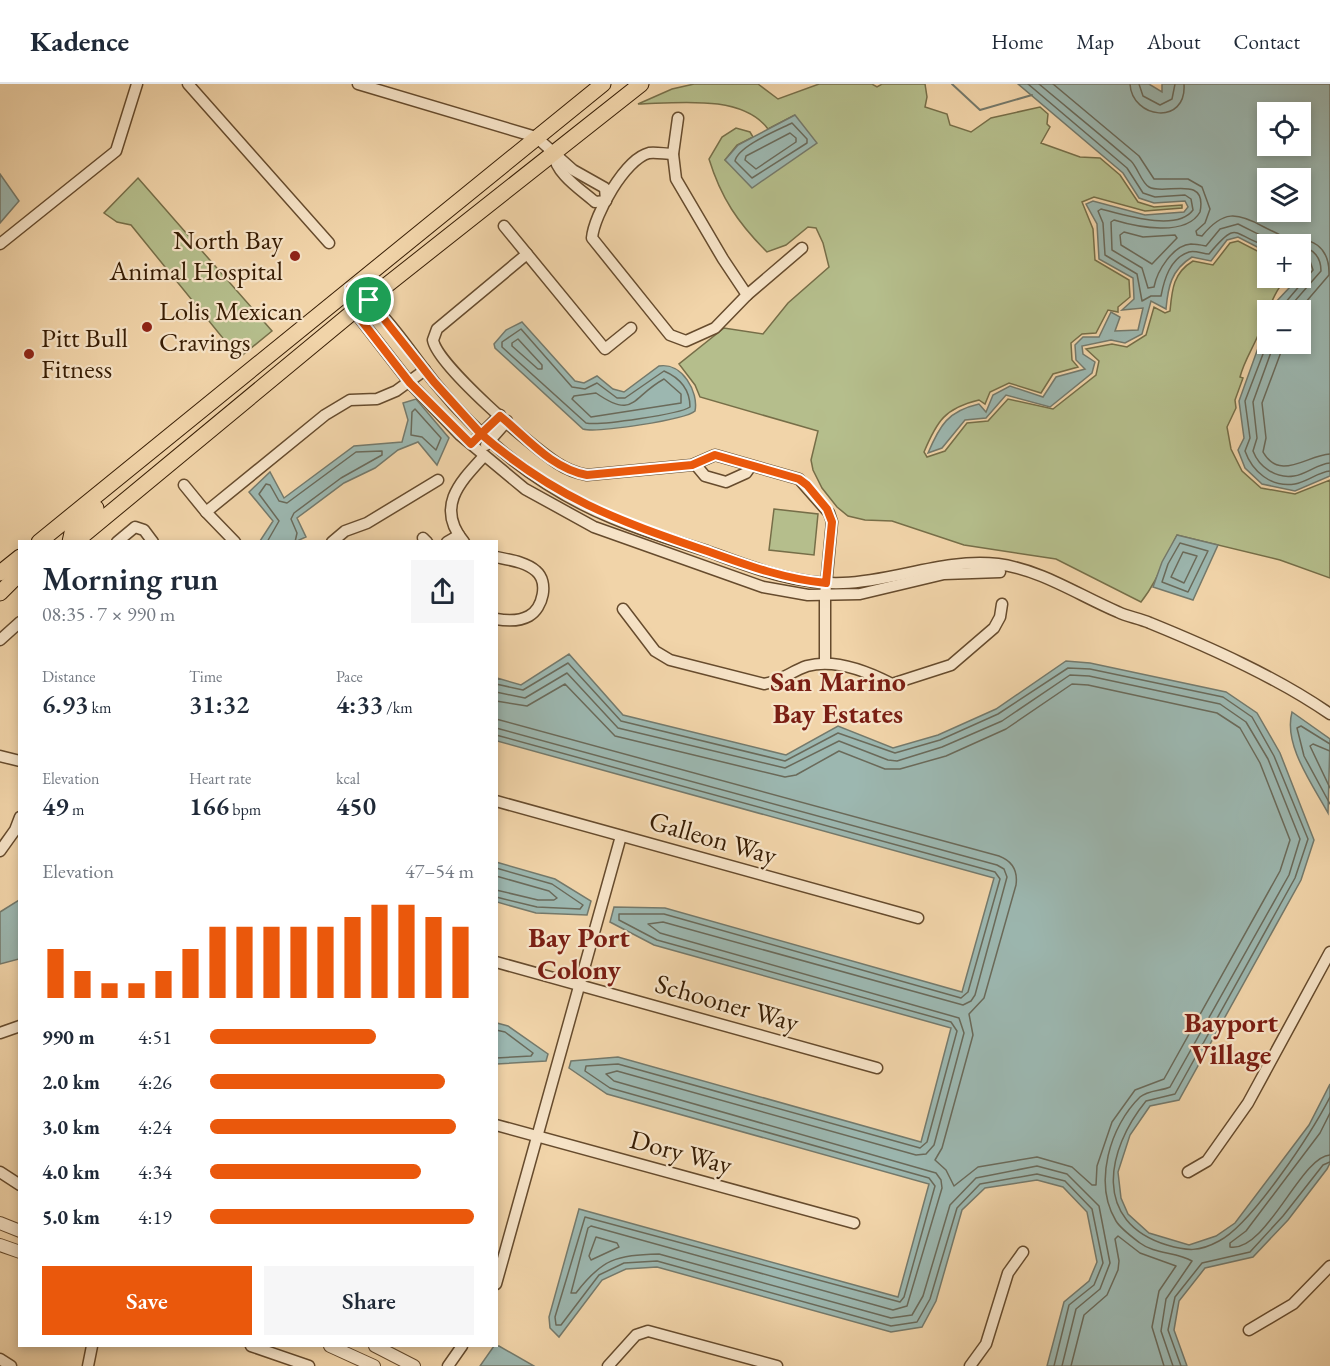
<!DOCTYPE html>
<meta charset="utf-8">
<style>
:root{--surface:#fff;--page:#f6f6f7;--text:#1f2937;--muted:#747a83;--line:#e0e1e3;--accent:#ea580c}
body{margin:0;font-family:"EB Garamond",serif;background:var(--page);color:var(--text);height:100vh;display:flex;flex-direction:column;font-size:22px;white-space:nowrap}
*{box-sizing:border-box;margin:0}
p{font-size:20px;color:var(--muted)}
.icon{flex:none;width:33px;height:33px;fill:none;stroke:currentColor;stroke-width:2;stroke-linecap:round;stroke-linejoin:round}
.map{position:relative;flex:1;overflow:hidden}
.panel{position:absolute;left:18px;top:456px;width:480px;height:807px;display:flex;flex-direction:column;background:var(--surface);border-radius:0px;box-shadow:0 3px 9px #0003}
.panel>*{flex:none}
.tools{position:absolute;left:1257px;top:18px;display:grid;gap:12px}
.tools a{display:grid;place-items:center;width:54px;height:54px;border-radius:0px;background:var(--surface);box-shadow:0 3px 9px #0003;font-size:30px}
.pin{position:absolute;display:grid;place-items:center;width:51px;height:51px;color:#fff;margin:-26px;border:3px solid #fff;border-radius:50%;box-shadow:0 2px 6px #0007}
.round{display:grid;place-items:center;flex:none;width:63px;height:63px;border-radius:0px;background:var(--page)}
.summary{display:flex;align-items:center;justify-content:space-between;height:102px;padding:0 24px}
h1{font-size:33px;font-weight:600;line-height:45px}
.stats{display:grid;grid-template-columns:repeat(3,1fr);gap:9px;height:102px;padding:6px 24px}
.stats div{display:grid;align-content:center}
.stats b{font-size:26px;font-weight:600}
.stats small{font-size:16px;font-weight:400}
.stats p{font-size:16px}
.chart{height:168px;padding:12px 24px}
.chart p{display:flex;justify-content:space-between}
.chart svg{width:100%;height:108px;margin-top:6px;stroke:var(--accent);stroke-width:6}
.button{display:flex;gap:12px;margin-top:auto;padding:12px 24px}
.button a{flex:1;height:69px;border-radius:0px;background:var(--accent);color:#fff;font-size:24px;font-weight:600;line-height:69px;text-align:center}
.button a+a{background:var(--page);color:var(--text)}
ul{padding:0 24px;list-style:none;font-size:20px}
li{display:grid;grid-template-columns:96px 72px 1fr;align-items:center;height:45px}
li i{height:15px;border-radius:8px;background:var(--accent)}
header{display:flex;align-items:center;gap:36px;box-sizing:border-box;height:84px;padding:0 30px;background:var(--surface);border-bottom:2px solid var(--line)}
header strong{font-size:28px}
nav{display:flex;gap:33px;margin-inline-start:auto;font-size:21px}
.map>svg:first-child{display:block}
</style>
<header>
<strong>Kadence</strong>
<nav><a>Home</a><a>Map</a><a>About</a><a>Contact</a></nav>
</header>
<div class="map">
<svg width="1330" height="1282" viewBox="0 0 1330 1282">
<rect width="100%" height="100%" fill="#f1d4a9"/>
<filter id="stains"><feTurbulence type="fractalNoise" baseFrequency=".00333" numOctaves="4"/><feColorMatrix values="0 0 0 0 .2 0 0 0 0 .09 0 0 0 0 .02 0 0 0 .5 -.17"/></filter>
<radialGradient id="worn" r=".72"><stop offset=".6" stop-color="#630" stop-opacity="0"/><stop offset="1" stop-color="#630" stop-opacity=".3"/></radialGradient>
<g fill="#b5be8c" stroke="#766e48" stroke-width="1.5">
<path d="M694,0H758L778,15L819,0H872L877,3L882,0H925L927,13L925,23L947,30L950,41L971,48L991,34L1040,23L1048,30L1047,40L1050,43L1041,59L1080,73L1100,74L1120,91L1138,118L1154,123L1182,121V124L1145,127L1094,113L1082,118L1093,145L1095,176L1129,196L1130,213L1118,223V228L1108,226L1096,249L1082,250L1071,259L1072,276L1078,283L1053,290L1041,309L1009,299L990,308L985,320L979,316C945,324 937,337 924,368L927,373L945,367L967,339L988,337L1008,315L1053,325L1096,291L1099,277L1086,265L1112,260L1127,263L1146,251L1154,223L1165,229L1170,227C1172,206 1173,189 1193,177L1213,181L1230,159L1238,157L1267,172L1268,194H1287C1272,209 1268,230 1259,249C1253,264 1244,277 1240,293L1243,294L1235,316L1236,324L1227,343L1231,365L1242,387L1261,404L1295,410L1330,396V494L1280,476L1177,451C1165,474 1157,498 1141,518L1056,475L964,461L892,437L865,436L848,432L837,423L822,404L813,386L811,376L818,347L700,313L695,301L679,280L724,244L763,250L788,219L829,183L823,159L816,144L808,143L786,161L767,168C738,139 721,114 709,75L722,53L736,44L750,48L753,53L737,61L725,76L732,82L795,31L768,45C742,10 677,19 638,20L672,5Z"/>
<path d="M138,94L272,247L239,274L131,141L117,138L104,129Z"/>
<path d="M774,425L818,430L814,471L769,466Z"/>
</g>
<g fill="#9cb7b0" stroke="#74796b" stroke-width="1.5" fill-rule="evenodd">
<path d="M1018,0H1149L1162,8V0H1330V392L1295,407L1262,400L1245,384L1238,366L1244,354L1239,317L1267,239L1268,260H1300V226H1272L1274,220L1308,184L1301,176L1300,160H1268L1267,168L1238,153L1227,156L1211,177L1192,173C1171,186 1168,203 1166,225L1151,217L1142,250L1125,259L1111,256L1082,262L1083,270L1095,278L1092,289L1050,323L1006,311L986,334L965,336L942,364L928,369C940,341 948,327 979,320L986,328L993,311L1010,302L1043,313L1056,293L1085,285L1076,276L1075,261L1083,253H1099L1111,228L1120,233L1115,247L1138,246L1143,224L1122,226L1134,215L1133,194L1099,175L1097,140L1086,120L1093,117L1145,131L1184,128L1188,123L1185,117L1154,119L1139,114L1123,89ZM1268,28H1300V62H1268ZM1268,94H1300V128H1268Z"/>
<path d="M795,31L817,59L752,104L725,76L738,61Z"/>
<path d="M0,90L19,117L0,139Z"/>
<path d="M522,238L575,297L584,299L597,292L613,305L624,308L659,282C682,278 699,308 695,327C685,336 596,349 583,345L495,264L494,260L506,246Z"/>
<path d="M416,315L449,354L437,381L418,358L398,366L375,384L344,399L297,434L306,453L297,457H260L273,437L249,408L270,388L284,414L354,362L402,358L408,336L403,319Z"/>
<path d="M1177,451L1218,461L1193,516L1153,503L1162,478Z"/>
<path d="M569,570L623,631L786,671L838,642L893,664L938,651L996,625L1066,577L1090,579L1226,608L1257,629L1280,669L1314,756L1301,796L1179,1016L1150,1022L1130,1051L1118,1088L1121,1114L1128,1130L1149,1149L1189,1161L1216,1152L1235,1139L1309,1041L1330,1000V1079L1327,1085L1288,1136L1253,1173L1205,1184L1179,1217L1174,1246L1187,1282H1047L1064,1218L1089,1197L1097,1178L1087,1128L1063,1103L1037,1096L985,1104L962,1126L936,1217L922,1243L891,1248L657,1183L626,1185L602,1196L559,1253L550,1244L549,1233L579,1125L898,1213L929,1100L607,1010L569,984L571,977L618,973L921,1058L951,944L654,861L610,838L614,823L665,824L962,908L994,794L497,657V594L521,601Z"/>
<path d="M1292,628L1330,655L1328,729C1313,701 1283,661 1292,628Z"/>
<path d="M496,778L555,795L591,817L587,831L536,829L497,818Z"/>
<path d="M19,816V875L0,880V828Z"/>
<path d="M497,939L508,942L548,970L546,977L497,980Z"/>
<path d="M494,1262H499L534,1282H480Z"/>
</g>
<g fill="none" stroke-linecap="round" stroke-linejoin="round">
<g stroke="#6a6a5a" stroke-width="1.5">
<path d="M1028,0L1127,84L1143,109L1155,113L1185,111L1191,115L1193,126C1177,148 1124,131 1101,125L1098,127L1103,139L1105,171L1137,190L1142,217L1151,212H1161C1164,196 1170,174 1189,168C1195,166 1203,170 1209,170C1240,133 1232,153 1268,162"/>
<path d="M1039,0C1070,26 1101,51 1131,77C1138,84 1141,98 1149,103C1164,112 1208,89 1200,128C1186,153 1137,143 1114,136L1111,138L1112,166L1142,184L1148,204L1154,203C1157,187 1173,161 1191,160C1196,160 1201,161 1206,162L1220,145L1238,140L1278,160"/>
<path d="M1053,0L1139,72L1154,95H1188L1202,103L1210,125L1205,139L1196,147L1197,151L1202,152C1223,126 1237,128 1264,143C1273,148 1280,149 1288,157C1311,151 1330,163 1329,191L1299,226"/>
<path d="M1130,0C1132,35 1187,42 1184,0"/>
<path d="M1139,0L1143,12L1160,21L1172,15L1175,0"/>
<path d="M792,39L807,55V59L752,94L735,77C738,62 778,46 792,39Z"/>
<path d="M790,49L796,54V58L756,85L745,76L746,72Z"/>
<path d="M1124,148L1143,153L1175,151L1177,154L1152,180L1121,161L1120,151Z"/>
<path d="M1279,226L1313,186L1309,174L1300,171"/>
<path d="M1287,226L1321,187C1321,174 1314,164 1300,163"/>
<path d="M521,245L572,303L585,305L597,299L617,314H625L664,287C680,294 690,306 690,323C680,330 599,342 586,339L502,263V258Z"/>
<path d="M518,255L542,281V285H538L512,262V259Z"/>
<path d="M1268,257L1245,317L1250,354L1245,367C1252,387 1271,404 1295,400C1307,398 1318,388 1330,387"/>
<path d="M1274,260L1253,318L1257,354L1253,367C1259,383 1276,395 1294,392C1307,390 1317,380 1330,379"/>
<path d="M1284,260L1262,319L1266,354L1263,368C1280,398 1307,371 1330,370"/>
<path d="M664,295L681,310V319L591,333L572,315L574,312L596,309C635,336 631,313 664,295Z"/>
<path d="M415,325L441,354L436,366L422,353L411,351L412,328Z"/>
<path d="M267,458L279,437L259,410L266,400L270,401L279,417L287,419L356,368L382,367V371L341,394L294,429L291,435L297,449L295,458"/>
<path d="M1180,459L1208,467L1188,508L1162,498L1168,480Z"/>
<path d="M1183,468L1197,472L1184,499L1171,493Z"/>
<path d="M496,600L523,606L568,579L621,637L785,677L838,649L895,669L940,656L998,630L1068,584L1090,585L1223,613L1252,633L1274,672L1308,755L1295,794L1175,1010L1146,1017C1106,1066 1092,1138 1167,1161C1187,1167 1199,1168 1219,1157C1252,1140 1312,1048 1330,1013"/>
<path d="M496,608L525,614L567,589L618,644L785,684L839,657L888,676L897,677L942,663L1002,637L1070,591L1089,592L1220,620L1246,638L1268,675L1300,755L1289,791L1170,1003C1162,1007 1148,1006 1140,1013C1110,1042 1093,1099 1116,1137C1121,1145 1132,1153 1140,1159C1154,1170 1177,1168 1192,1177L1166,1215L1161,1247L1173,1282"/>
<path d="M496,617L527,622L565,600L615,652L785,693L796,691L839,667L885,685H900L946,672L1006,645L1072,600L1088,601L1217,629L1240,644L1260,679L1290,756L1280,787L1164,995L1135,1006L1112,1038L1097,1082L1096,1101H1092L1072,1083L1037,1073L978,1083L954,1102L946,1086L935,1076L942,1064L973,951L969,930L984,914L1016,801C1018,787 1012,777 999,772L496,635"/>
<path d="M496,644L997,781L1004,785L1007,793L975,911L971,917L963,921L663,838L648,840L660,849L959,934L964,949L934,1061L926,1070L916,1071L617,987L606,990L614,997L936,1089L941,1096L942,1104L907,1222L893,1226L591,1142L588,1144L571,1209H576C602,1175 616,1171 659,1170L891,1234L912,1231L923,1212L950,1121L976,1094L1037,1082L1067,1090L1099,1122L1110,1179L1100,1205L1076,1225L1062,1282"/>
<path d="M496,651L995,788L1000,795L968,908L961,914L664,830H619V836L657,856L951,938L957,947L927,1058L920,1064L618,980L586,982L585,987L610,1004L929,1094L935,1102L904,1213L900,1218L585,1133L555,1233L556,1241H561L599,1191L624,1179L657,1177L891,1242L917,1238L930,1215L957,1124L980,1100L1037,1090L1065,1097L1092,1125L1103,1179L1094,1201L1069,1221L1054,1282"/>
<path d="M1330,660L1301,642L1297,644L1304,672L1330,720"/>
<path d="M1330,667L1313,660L1310,662L1330,704"/>
<path d="M496,784L552,800L583,821L580,825L537,823L496,813"/>
<path d="M496,792L549,807L557,814L554,816H538L496,806"/>
<path d="M496,946L505,948L533,969L531,972L496,974"/>
<path d="M1330,1029L1320,1049L1246,1147L1230,1159V1163C1266,1169 1301,1072 1330,1071"/>
<path d="M596,1153L617,1159L619,1163L591,1176L589,1172Z"/>
<path d="M1071,1282L1084,1231L1107,1211L1118,1186L1119,1177L1115,1155L1118,1152L1140,1169L1176,1182L1159,1207L1152,1243L1164,1282"/>
<path d="M1181,1282L1168,1246L1175,1213L1202,1179L1250,1168L1283,1132L1323,1081L1330,1078"/>
</g>
<path stroke="#74796b" stroke-width="2" d="M952,0L980,26L1032,11"/>
<g stroke="#664b2d" stroke-width="13">
<g id="minor">
<path d="M188,0L329,159"/>
<path d="M358,0L536,53L573,86L605,104L606,116"/>
<path d="M678,34L673,70L676,95L723,175L747,211"/>
<path d="M553,69C557,91 579,104 595,118L606,117"/>
<path d="M673,70C665,70 656,68 649,69C625,75 594,131 592,154L670,251L686,257L715,244L747,211L802,164"/>
<path d="M504,142L605,265L631,244"/>
<path d="M0,160L116,67L137,0"/>
<path d="M527,170L437,245L433,256C437,281 532,363 557,379C566,385 576,389 587,391L692,381L715,371L799,395L829,429L832,438L825,512V579"/>
<path d="M350,204C386,227 408,266 435,299C482,357 542,405 612,434C643,447 675,457 707,467C751,483 795,501 843,499C896,497 944,474 998,480C1042,486 1078,511 1118,528C1128,533 1139,534 1150,539C1209,563 1277,593 1330,630"/>
<path d="M350,204L354,227L410,299L460,351L525,405L594,443L763,503L808,511L860,510L944,490L1000,488"/>
<path d="M477,354L500,331"/>
<path d="M486,361L507,337"/>
<path d="M695,380L705,392L726,398L746,389L751,382"/>
<path d="M184,401L206,428L235,458"/>
<path d="M206,428L325,331L350,316L377,315L396,307L425,286"/>
<path d="M423,454L427,458"/>
<path d="M117,458L135,443L144,446L153,458"/>
<path d="M332,458L345,447L367,439L438,396"/>
<path d="M447,458L459,451"/>
<path d="M464,458C435,423 460,398 484,372"/>
<path d="M496,473C510,476 526,478 536,487C549,498 543,524 529,532C520,537 507,537 496,535"/>
<path d="M623,525L655,567L670,576L764,600C781,597 792,587 807,582C835,574 867,587 892,600L951,581L994,544L1000,533L1002,520"/>
<path d="M0,556L20,538"/>
<path d="M0,672L20,677"/>
<path d="M496,717L918,834"/>
<path d="M0,767L15,746L20,733"/>
<path d="M496,878L877,984"/>
<path d="M0,949L20,942"/>
<path d="M496,1041L854,1139"/>
<path d="M0,1088L20,1101"/>
<path d="M1188,1088L1207,1077L1248,1019L1330,868"/>
<path d="M496,1200L621,752"/>
<path d="M1249,1246L1293,1220L1330,1182"/>
<path d="M251,1262L309,1282"/>
<path d="M0,1275L11,1282"/>
<path d="M88,1282L92,1262"/>
<path d="M448,1282L462,1262"/>
<path d="M608,1282L636,1251L648,1247L777,1282"/>
<path d="M970,1282L986,1260L1008,1189L1023,1168"/>
</g>
</g>
<g stroke="#664b2d" stroke-width="14">
<g id="tertiary">
<path d="M0,1139L20,1147"/>
<path d="M0,1161L20,1168"/>
<path d="M330,1262L374,1282"/>
<path d="M375,1262L414,1282"/>
</g>
</g>
<g stroke="#371d04" stroke-width="17">
<g id="primary">
<path d="M39,458L603,0"/>
<path d="M70,458L73,444L96,424"/>
<path d="M75,458L354,227L641,0"/>
<path d="M0,489L20,473"/>
<path d="M0,509L20,489"/>
</g>
</g>
<use href="#minor" stroke="#f6e3c7" stroke-width="10"/>
<use href="#tertiary" stroke="#f6e3c7" stroke-width="12"/>
<use href="#primary" stroke="#f1d4a9" stroke-width="15"/>
</g>
<g fill="none" stroke-linecap="round" stroke-linejoin="round">
<g stroke="#fff" stroke-width="12">
<path id="route" d="M369,216L350,204L354,227L410,299L471,360L481,350C555,414 616,436 707,467C746,481 784,495 826,499L832,438L827,425L807,401L799,395L715,371L692,381L587,391C552,385 526,353 500,332L481,350L434,298L369,216"/>
</g>
<use href="#route" stroke="#ea580c" stroke-width="8"/>
</g>
<g fill="#8f2418" stroke="#f6e3c7" stroke-width="2">
<circle cx="295" cy="172" r="6"/>
<circle cx="147" cy="243" r="6"/>
<circle cx="29" cy="270" r="6"/>
</g>
<g text-anchor="middle" stroke-width="4.5" stroke-linejoin="round" paint-order="stroke">
<g font-size="27" fill="#371d04" stroke="#f6e3c7" text-anchor="start">
<text x="283" y="165" text-anchor="end">North Bay<tspan x="283" dy="31">Animal Hospital</tspan></text>
<text x="159" y="236">Lolis Mexican<tspan x="159" dy="31">Cravings</tspan></text>
<text x="41" y="263">Pitt Bull<tspan x="41" dy="31">Fitness</tspan></text>
</g>
<g font-size="27" fill="#371d04" stroke="#f6e3c7">
<text transform="translate(713 754) rotate(16)" y="9">Galleon Way</text>
<text transform="translate(727 919) rotate(16)" y="9">Schooner Way</text>
<text transform="translate(681 1068) rotate(15)" y="9">Dory Way</text>
</g>
<g font-size="28" font-weight="bold" fill="#7a1f14" stroke="#f6e3c7">
<text x="838" y="607">San Marino<tspan x="838" dy="32">Bay Estates</tspan></text>
<text x="579" y="863">Bay Port<tspan x="579" dy="32">Colony</tspan></text>
<text x="1231" y="948">Bayport<tspan x="1231" dy="32">Village</tspan></text>
</g>
</g>
<rect width="100%" height="100%" filter="url(#stains)"/>
<rect width="100%" height="100%" fill="url(#worn)"/>
</svg>
<div class="tools">
<a><svg class="icon" aria-label="locate" viewBox="0 0 24 24"><circle cx="12" cy="12" r="6"/><path d="M12 2v4M12 18v4M2 12h4M18 12h4"/></svg></a>
<a><svg class="icon" aria-label="layers" viewBox="0 0 24 24"><path d="M12 4l9 5-9 5-9-5zM3 14l9 5 9-5"/></svg></a>
<a>+</a>
<a>−</a>
</div>
<div class="pin" style="left:369px;top:216px;background:#1e9e55"><svg class="icon" aria-label="arrive" viewBox="0 0 24 24"><path d="M6 21V4h12l-3 4 3 4H6"/></svg></div>
<section class="panel">
<div class="summary"><div><h1>Morning run</h1><p>08:35 · 7 × 990 m</p></div><a class="round"><svg class="icon" aria-label="share" viewBox="0 0 24 24"><path d="M12 15V3M7 8l5-5 5 5M5 13v7h14v-7"/></svg></a></div>
<div class="stats">
<div><p>Distance</p><b>6.93<small> km</small></b></div>
<div><p>Time</p><b>31:32</b></div>
<div><p>Pace</p><b>4:33<small> /km</small></b></div>
</div>
<div class="stats">
<div><p>Elevation</p><b>49<small> m</small></b></div>
<div><p>Heart rate</p><b>166<small> bpm</small></b></div>
<div><p>kcal</p><b>450</b></div>
</div>
<div class="chart"><p><span>Elevation</span>47–54 m</p>
<svg viewBox="0 0 160 44" preserveAspectRatio="none"><path d="M5 44V24M15 44V33M25 44V38M35 44V38M45 44V33M55 44V24M65 44V15M75 44V15M85 44V15M95 44V15M105 44V15M115 44V11M125 44V6M135 44V6M145 44V11M155 44V15"/></svg>
</div>
<ul>
<li><b>990 m</b>4:51<i style="width:63%"></i></li>
<li><b>2.0 km</b>4:26<i style="width:89%"></i></li>
<li><b>3.0 km</b>4:24<i style="width:93%"></i></li>
<li><b>4.0 km</b>4:34<i style="width:80%"></i></li>
<li><b>5.0 km</b>4:19<i style="width:100%"></i></li>
</ul>
<div class="button"><a>Save</a><a>Share</a></div>
</section>
</div>
